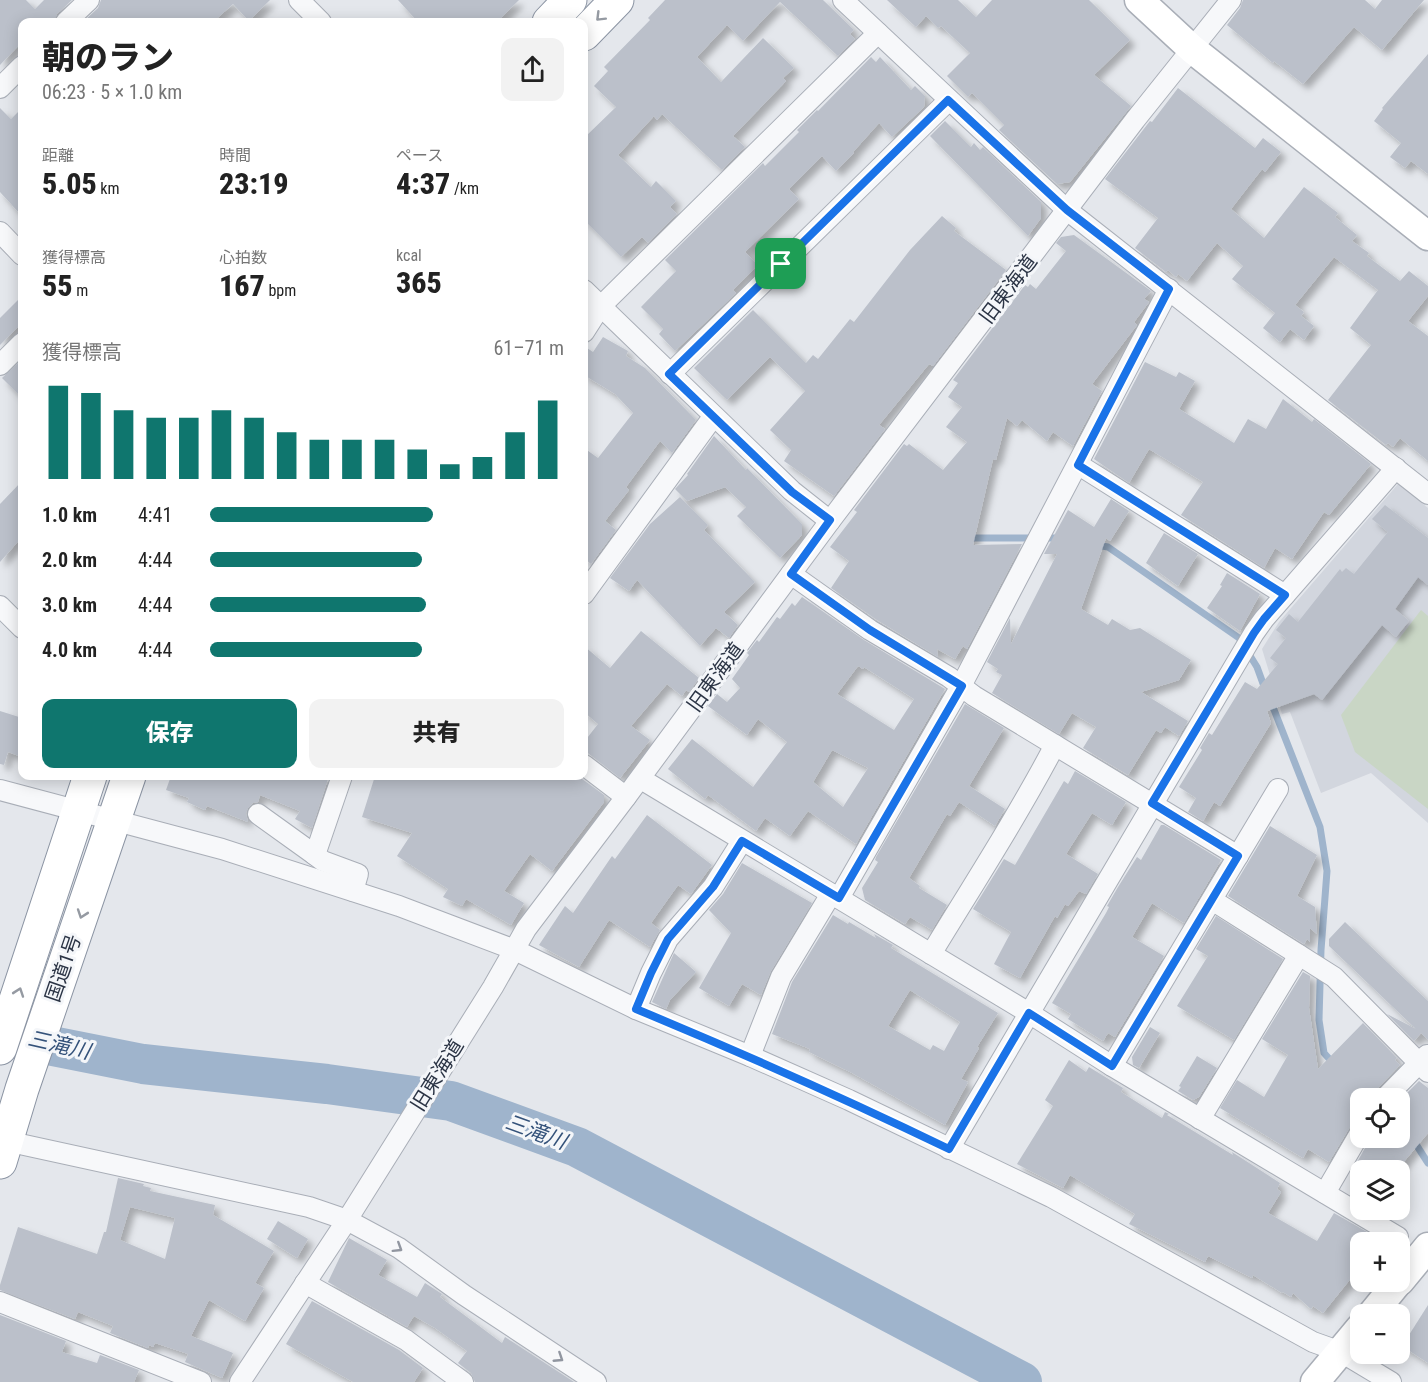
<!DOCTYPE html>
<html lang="ja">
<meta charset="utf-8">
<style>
:root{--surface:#fff;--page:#f2f2f2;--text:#222;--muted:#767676;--accent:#0f766e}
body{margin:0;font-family:"Roboto Condensed","Noto Sans JP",sans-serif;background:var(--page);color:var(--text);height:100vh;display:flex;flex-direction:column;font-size:22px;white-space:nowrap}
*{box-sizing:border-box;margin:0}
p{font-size:20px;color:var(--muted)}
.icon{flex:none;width:33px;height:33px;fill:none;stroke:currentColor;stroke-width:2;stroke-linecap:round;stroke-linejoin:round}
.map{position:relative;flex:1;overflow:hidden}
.side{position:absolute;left:18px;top:18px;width:570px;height:762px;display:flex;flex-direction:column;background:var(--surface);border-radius:12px;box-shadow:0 3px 15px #0003}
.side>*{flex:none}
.buttons{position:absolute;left:1350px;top:1088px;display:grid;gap:12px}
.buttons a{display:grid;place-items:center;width:60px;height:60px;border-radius:12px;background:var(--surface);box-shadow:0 3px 15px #0003;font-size:30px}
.pin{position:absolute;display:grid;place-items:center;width:51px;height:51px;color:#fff;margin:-26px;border-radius:12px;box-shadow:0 3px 9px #0006}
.round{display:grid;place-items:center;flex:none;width:63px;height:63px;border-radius:12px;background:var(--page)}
.overview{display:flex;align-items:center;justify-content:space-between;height:102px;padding:0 24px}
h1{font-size:33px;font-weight:800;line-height:45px}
.metrics{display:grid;grid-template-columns:repeat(3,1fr);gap:9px;height:102px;padding:6px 24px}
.metrics div{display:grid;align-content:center}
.metrics b{font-size:30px;font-weight:800}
.metrics small{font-size:16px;font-weight:400}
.metrics p{font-size:16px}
.chart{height:168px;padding:12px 24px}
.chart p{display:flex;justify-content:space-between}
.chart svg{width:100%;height:108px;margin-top:6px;stroke:var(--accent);stroke-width:6}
.action{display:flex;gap:12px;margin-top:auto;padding:12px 24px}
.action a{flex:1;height:69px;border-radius:12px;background:var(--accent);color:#fff;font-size:24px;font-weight:800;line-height:69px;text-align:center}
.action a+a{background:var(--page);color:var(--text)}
ul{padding:0 24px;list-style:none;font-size:20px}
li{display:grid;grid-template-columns:96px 72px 1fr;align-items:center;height:45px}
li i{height:15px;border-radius:8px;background:var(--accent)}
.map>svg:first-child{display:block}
</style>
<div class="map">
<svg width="1428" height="1382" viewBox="0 0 1428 1382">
<defs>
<filter id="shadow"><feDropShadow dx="5.5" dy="5.5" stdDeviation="3" flood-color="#0004"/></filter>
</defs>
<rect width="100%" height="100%" fill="#e4e7ec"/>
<path fill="#d2d6de" d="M1398,484L1428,508V823L1371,773L1321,793L1290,712L1282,714L1262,649L1279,622Z"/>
<path fill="#c9d6c5" d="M1421,610L1428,616V809L1355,752L1341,715Z"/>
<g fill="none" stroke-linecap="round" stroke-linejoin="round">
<g stroke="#9fb4cc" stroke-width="7">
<path d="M968,538H1062"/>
<path d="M1096,545L1108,547L1239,638L1257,667L1265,689"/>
<path d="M1271,702L1320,827L1327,871L1321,950L1319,1020L1324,1053L1333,1063"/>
<path d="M1412,1138L1428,1163"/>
</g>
<path stroke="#9fb4cc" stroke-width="40" d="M0,1032L17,1039L143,1064L327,1084L451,1101L577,1147L1022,1382"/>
</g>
<g fill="#bbc0ca" fill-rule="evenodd" filter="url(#shadow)">
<path d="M0,0H26L35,9L44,0H72L57,14L54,22H22V42L0,65Z"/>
<path d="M101,0H270L249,21L233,4L213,22H83L98,8Z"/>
<path d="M398,0H519L497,22H418Z"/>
<path d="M665,0H823L854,30L850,34L855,39L838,56L780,2L743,41L727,25L697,57L721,82L763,38L794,68L783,78L786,81L733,136L745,147L722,170L662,114L657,120L654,116L618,155L651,187L656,181L676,201L670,207L677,214L648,243L642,237L621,257L584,220V138L616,107L594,86L608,71L604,67L650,20L648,18Z"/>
<path d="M887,0H958L976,17L992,0H1089L1130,40L1094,75L1131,106L1070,182L1057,184L999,130L1004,125L972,93L968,97L947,76L970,53L941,26L938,28L926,16L916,27Z"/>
<path d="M1243,0H1365L1375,9L1382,0H1424L1382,50L1354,27L1303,84L1274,61L1273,63L1227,25L1240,8Z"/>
<path d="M1428,54V174L1411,161L1405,168L1390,157L1401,143L1374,121L1383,109L1382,108Z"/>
<path d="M871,57L876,62L880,57L911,90L915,86L925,96L924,107L892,137L879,123L853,152L854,153L836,171L822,156L789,189L799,199L745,252L758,265L733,290L736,293L675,351L659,334L663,329L641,307L676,271L665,260L763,163L765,166L799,132L797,130L817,110L818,111Z"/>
<path d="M1178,88L1255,148L1263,138L1281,152L1265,172L1262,169L1231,209L1264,238L1304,187L1338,213L1335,217L1357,235L1352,241L1369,253L1367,256L1400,281L1409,271L1428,286V296L1408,321L1428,336V461L1400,438L1393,447L1388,443L1386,445L1328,400L1371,345L1350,328L1378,290L1334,257L1295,305L1304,312L1301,316L1314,326L1304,340L1290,329L1280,342L1263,328L1275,313L1232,279L1243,266L1217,243L1187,281L1178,274L1176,277L1168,270L1166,272L1135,248L1158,218L1105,179L1150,121L1152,122Z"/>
<path d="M0,108L11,119L22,108V216L0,192Z"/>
<path d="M945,121L971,147L974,143L980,150L983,147L1041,202V218L1028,236L930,136Z"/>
<path d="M942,216L956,228L954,231L1006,270L933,366L929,364L879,425L885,429L834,496L784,461L791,450L770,430L805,391L770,357L727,400L694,368L753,310L806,363L813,355L818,359L850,319L854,322L910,250Z"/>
<path d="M1074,235L1151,291L1144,299L1149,302L1134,322L1137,325L1092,384L1102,391L1073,446L1053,432L1047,441L1022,420L1017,426L1007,418L996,460L993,459L973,545L1022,544L967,649L963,646L955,659L937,649L938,657L877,620L831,588L849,561L830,547L857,512L854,510L904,444L907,446L909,444L943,470L967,442L946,427L962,407L948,397L958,383L953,380L1025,285L1028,287L1030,284L1036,289L1066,251L1056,243L1061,237Z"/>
<path d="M22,296V323L0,345V318Z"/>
<path d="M603,337L628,351L626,356L645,368L696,420L672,453L660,441L626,487L629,490L605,521L616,530L591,564L584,558V448L598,458L633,413L615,394L584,375V346L593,352Z"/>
<path d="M22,359V398L2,378Z"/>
<path d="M1145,362L1176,377L1179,372L1195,381L1179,409L1234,443L1248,419L1266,429L1283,399L1312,422L1314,419L1371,464L1329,515L1324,512L1292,559L1275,548L1264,568L1181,515L1203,482L1149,449L1129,483L1094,459Z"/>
<path d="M714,436L746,470L747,468L802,524V535L780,558L737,516L746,507L725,487L687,501L675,489L688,475L687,474Z"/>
<path d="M22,481V537L0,562V504Z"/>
<path d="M680,497L708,525L704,530L755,582L724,612L738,625L729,638L716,628L700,646L637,580L629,591L610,578L650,524Z"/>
<path d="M1111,499L1129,511L1110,541L1106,538L1081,609L1108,625L1112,619L1130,630L1140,628L1191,660L1179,680L1141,692L1188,721L1179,736L1165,727L1161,733L1156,730L1128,775L1083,748L1096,727L1072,713L1059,734L992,693L1002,675L996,672L998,669L987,662L1010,618L1011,644L1057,554H1044L1068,510L1094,527Z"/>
<path d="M1385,505L1428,538V585L1418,577L1395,609L1409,621L1396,637L1382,625L1322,700L1314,694L1267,711L1271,723L1220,806L1214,802L1203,821L1188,812L1196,798L1179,787L1202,750L1200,748L1209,733L1212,735L1245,682L1257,689L1278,664L1270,658L1286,638L1276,630L1289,614L1298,622L1340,569L1342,572L1346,568L1354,574L1388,532L1372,519Z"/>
<path d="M1164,533L1198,554L1178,586L1146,563Z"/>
<path d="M1227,573L1260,594L1240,631L1207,608L1222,586L1220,585Z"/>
<path d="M802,597L864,640L945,689L856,844L808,811L790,836L765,818L756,831L708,795L705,799L668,769L692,739L753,787L787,742L758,719L747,735L708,706L717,694L727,702L740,688L732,679L749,655L747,653L757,640L759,642L777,617L780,619L792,603L795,606ZM858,666L863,669L864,667L914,699L894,730L837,694ZM832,750L868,768L843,807L813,782Z"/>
<path d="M641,631L699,678L689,692L686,690L682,696L667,684L631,726L650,740L620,778L584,750V742L598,724L584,712V646L610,668Z"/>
<path d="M965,704L1004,728L969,786L1005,809L995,826L959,802L950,816L947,814L909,878L920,886L919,888L947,905L932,930L910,917L905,924L865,900L862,888L878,862L875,860L876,857Z"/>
<path d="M0,711L19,717L18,721L22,722V757L8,752L4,765L0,764Z"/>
<path d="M1075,771L1126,802L1112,825L1092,813L1066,854L1098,874L1086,894L1079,891L1068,906L1065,904L1057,918L1055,916L1020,978L994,964L1011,932L973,909L1004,859L1015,865L1064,781L1068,784Z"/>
<path d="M171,776H329L312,828L295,819L300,811L260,795L258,802L253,803L248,808L246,813L248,822L207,806L205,810L187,802L189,798L166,790Z"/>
<path d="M375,776H578L604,795V802L552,871L530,854L504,891L524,903L511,925L466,899L462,906L443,897L448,889L397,856L412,833L362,817Z"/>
<path d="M647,815L712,865L691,894L678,885L651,923L660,930L650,947L609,920L579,967L539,945L565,906L573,913L612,856L615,859Z"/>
<path d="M1161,825H1164L1221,860L1184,923L1152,903L1132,937L1164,956L1115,1037L1108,1033L1103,1041L1068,1019L1071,1014L1052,1003L1106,913L1109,907L1107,906L1118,887L1137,857L1141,860Z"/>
<path d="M1270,826L1317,855L1297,896L1315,907L1317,934L1310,928V942L1307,939L1304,944L1228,896Z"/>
<path d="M742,863L812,903L771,971L761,995L742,984L729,1006L699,988L731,933L709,910L723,894Z"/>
<path d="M833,915L848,924L849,922L876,938L874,934L893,945L891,948L998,1013L977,1047L979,1048L961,1079L968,1082L945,1125L852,1073L809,1052L810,1049L772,1034L792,982ZM910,990L960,1022L944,1051L933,1045L930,1050L888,1026Z"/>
<path d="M1216,916L1283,959L1234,1040L1177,1006L1208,956L1196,949Z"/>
<path d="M1345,922L1428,1001V1040L1421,1033L1414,1041L1387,1014L1416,1029L1329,946V939Z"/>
<path d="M674,953L696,972L670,1000L666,1009L652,1002Z"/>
<path d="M1303,972L1310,976L1309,1008L1318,1069L1363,1023L1397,1058L1395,1060L1400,1065L1376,1090L1373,1098H1360V1121L1355,1122L1350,1127L1329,1162L1308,1149L1303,1158L1220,1108L1237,1080L1264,1097L1288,1055L1262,1039Z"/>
<path d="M1150,1027L1160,1033L1139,1068L1133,1065L1132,1057Z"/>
<path d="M1197,1056L1217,1068L1199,1097L1193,1100L1178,1091L1181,1087L1179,1086Z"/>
<path d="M1069,1060L1086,1072L1089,1067L1123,1088L1121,1092L1162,1118L1165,1112L1169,1114L1167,1115L1233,1155L1232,1152L1280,1183L1277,1189L1281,1192L1268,1213L1317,1241L1334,1213L1374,1236L1370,1242H1360V1267L1323,1313L1313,1306L1311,1309L1293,1293L1291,1297L1283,1292L1282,1293L1253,1275L1252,1278L1208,1256L1205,1262L1129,1224L1135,1214L1070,1175L1063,1188L1017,1164L1053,1106L1045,1100Z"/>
<path d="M1419,1081L1428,1088V1133L1397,1170H1360V1181L1350,1175L1371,1137H1400V1100Z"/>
<path d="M118,1178L144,1184L143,1186L151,1188L150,1191L215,1205L213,1215L274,1251L255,1283L264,1288L245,1321L209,1300L191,1336L233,1353L222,1378L185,1362L188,1354L155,1343L153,1347L149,1345L148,1348L110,1333L113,1326L78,1312L75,1319L0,1290V1285L18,1227L97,1254L104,1232H106ZM130,1207L175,1218L165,1259L120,1240Z"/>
<path d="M278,1221L308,1239L297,1258L267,1239Z"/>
<path d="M349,1238L387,1260L378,1275L417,1297L425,1283L442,1294L440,1297L502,1343L505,1337L574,1382H475L471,1373L458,1363L467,1351L435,1328L414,1316L407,1327L328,1282Z"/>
<path d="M312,1301L399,1350L423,1368L414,1382H353L286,1344Z"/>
<path d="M1428,1305V1363L1402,1346Z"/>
<path d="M0,1315L66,1341L62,1352L97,1363L100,1355L139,1370L134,1382H0Z"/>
</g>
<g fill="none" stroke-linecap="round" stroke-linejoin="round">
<g stroke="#a9aeb7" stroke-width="22">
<g id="street">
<path d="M299,0L321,22"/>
<path d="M843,0L1067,210L1428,494"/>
<path d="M66,22L89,0"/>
<path d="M0,88L22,66"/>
<path d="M0,232L22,255"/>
<path d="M584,290L792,491L830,521"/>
<path d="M584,332L600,307L878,33"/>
<path d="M0,365L22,343"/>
<path d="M670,374L949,100"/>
<path d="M1079,465L1285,595"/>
<path d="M791,574L870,630L949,677L974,696L1238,856"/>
<path d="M584,594L713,417"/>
<path d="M0,606L22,628"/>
<path d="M584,765L626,797"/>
<path d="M342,776L315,855L323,861L358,874L353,891"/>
<path d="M641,779L1029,1013L1112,1066L1398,1237"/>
<path d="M0,790L222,849L399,906L515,950L636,1009L750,1056L849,1100L1051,1197L1313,1342L1341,1352L1391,1382"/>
<path d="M258,814L315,855"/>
<path d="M839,898L961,686L1169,289"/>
<path d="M1212,900L1334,977L1428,1072"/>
<path d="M931,954C973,885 1017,817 1055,745"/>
<path d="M636,1009L651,973L668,939L713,887L742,841"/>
<path d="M750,1056L781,977L831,894"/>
<path d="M1112,1066L1278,789"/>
<path d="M1385,1098L1427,1055"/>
<path d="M1200,1119L1299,955"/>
<path d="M6,1141L309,1207L347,1220L399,1248L464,1295L596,1382"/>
<path d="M949,1149L1254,633L1264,619L1396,468"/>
<path d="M1325,1193L1360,1133"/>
<path d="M305,1283L406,1340L463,1382"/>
<path d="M0,1302L201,1382"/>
<path d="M240,1382L347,1220L493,987L526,929L626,797L830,521L1135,120L1231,0"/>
</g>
</g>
<g stroke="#a9aeb7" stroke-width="31">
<g id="secondary">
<path d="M1139,0L1192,49L1428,236"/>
<path d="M1400,1281L1428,1247"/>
<path d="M1372,1314L1399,1281"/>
<path d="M1315,1382L1360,1328"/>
</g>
</g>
<g stroke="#8b94a3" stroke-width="35">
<g id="highway">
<path d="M549,22L570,0"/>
<path d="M584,34L617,0"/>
<path d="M0,1048L90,776"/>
<path d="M0,1162L22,1089L129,776"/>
</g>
</g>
<use href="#street" stroke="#f7f8fa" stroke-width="20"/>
<use href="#secondary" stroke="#fff" stroke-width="28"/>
<use href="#highway" stroke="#fff" stroke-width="33"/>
</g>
<defs><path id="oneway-chevron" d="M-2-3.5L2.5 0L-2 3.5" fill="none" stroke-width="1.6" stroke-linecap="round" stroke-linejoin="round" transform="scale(1.5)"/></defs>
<g stroke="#959aa2">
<use href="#oneway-chevron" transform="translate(600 17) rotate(135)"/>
<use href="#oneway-chevron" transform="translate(82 914) rotate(109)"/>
<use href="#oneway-chevron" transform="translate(19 992) rotate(-71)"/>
</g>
<g stroke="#9196a0">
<use href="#oneway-chevron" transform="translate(398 1248) rotate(32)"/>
<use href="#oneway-chevron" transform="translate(559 1358) rotate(33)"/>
</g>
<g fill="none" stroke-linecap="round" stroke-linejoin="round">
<g stroke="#fff" stroke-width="12">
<path id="route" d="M948,100L1067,210L1169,289L1078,465L1285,595L1264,619L1254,633L1152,803L1238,856L1112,1066L1029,1013L949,1149C846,1099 742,1053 636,1009L651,973L668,939L713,887L742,841L839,898L962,686L870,630L791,574L830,520L792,492L669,374Z"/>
</g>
<use href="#route" stroke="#1a73e8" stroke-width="8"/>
</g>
<g text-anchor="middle" stroke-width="6" stroke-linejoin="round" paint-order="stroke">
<g font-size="20" fill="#2b3445" stroke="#f4f6f9">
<text transform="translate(1008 289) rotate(-53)" y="7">旧東海道</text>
<text transform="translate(715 677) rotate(-54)" y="7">旧東海道</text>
<text transform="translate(63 968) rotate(-71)" y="7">国道1号</text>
<text transform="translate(437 1075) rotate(-58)" y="7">旧東海道</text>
</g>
<g font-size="21" font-style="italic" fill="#34527a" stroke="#f4f6f9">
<text transform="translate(59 1045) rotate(13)" y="7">三滝川</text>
<text transform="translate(536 1132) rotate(20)" y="7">三滝川</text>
</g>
</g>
</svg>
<div class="buttons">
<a><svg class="icon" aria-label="locate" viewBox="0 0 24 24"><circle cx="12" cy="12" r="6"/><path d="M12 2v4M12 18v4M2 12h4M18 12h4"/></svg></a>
<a><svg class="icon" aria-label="layers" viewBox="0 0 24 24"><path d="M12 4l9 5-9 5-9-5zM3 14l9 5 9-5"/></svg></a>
<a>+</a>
<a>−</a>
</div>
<div class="pin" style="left:781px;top:264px;background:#1e9e55"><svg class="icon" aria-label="arrive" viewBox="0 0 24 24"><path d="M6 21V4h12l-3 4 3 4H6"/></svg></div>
<section class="side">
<div class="overview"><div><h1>朝のラン</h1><p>06:23 · 5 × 1.0 km</p></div><a class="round"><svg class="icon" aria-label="share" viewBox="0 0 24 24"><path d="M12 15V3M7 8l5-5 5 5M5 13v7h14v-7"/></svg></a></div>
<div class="metrics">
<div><p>距離</p><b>5.05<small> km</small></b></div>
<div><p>時間</p><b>23:19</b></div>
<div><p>ペース</p><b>4:37<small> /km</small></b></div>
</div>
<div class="metrics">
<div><p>獲得標高</p><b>55<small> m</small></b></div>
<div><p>心拍数</p><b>167<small> bpm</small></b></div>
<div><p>kcal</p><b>365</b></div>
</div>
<div class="chart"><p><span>獲得標高</span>61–71 m</p>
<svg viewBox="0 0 160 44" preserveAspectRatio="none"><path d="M5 44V6M15 44V9M25 44V16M35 44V19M45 44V19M55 44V16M65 44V19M75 44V25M85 44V28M95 44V28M105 44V28M115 44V32M125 44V38M135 44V35M145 44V25M155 44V12"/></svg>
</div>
<ul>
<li><b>1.0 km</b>4:41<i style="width:63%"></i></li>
<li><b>2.0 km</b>4:44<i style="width:60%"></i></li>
<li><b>3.0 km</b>4:44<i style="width:61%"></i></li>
<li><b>4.0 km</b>4:44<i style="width:60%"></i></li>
</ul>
<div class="action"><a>保存</a><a>共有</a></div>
</section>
</div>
